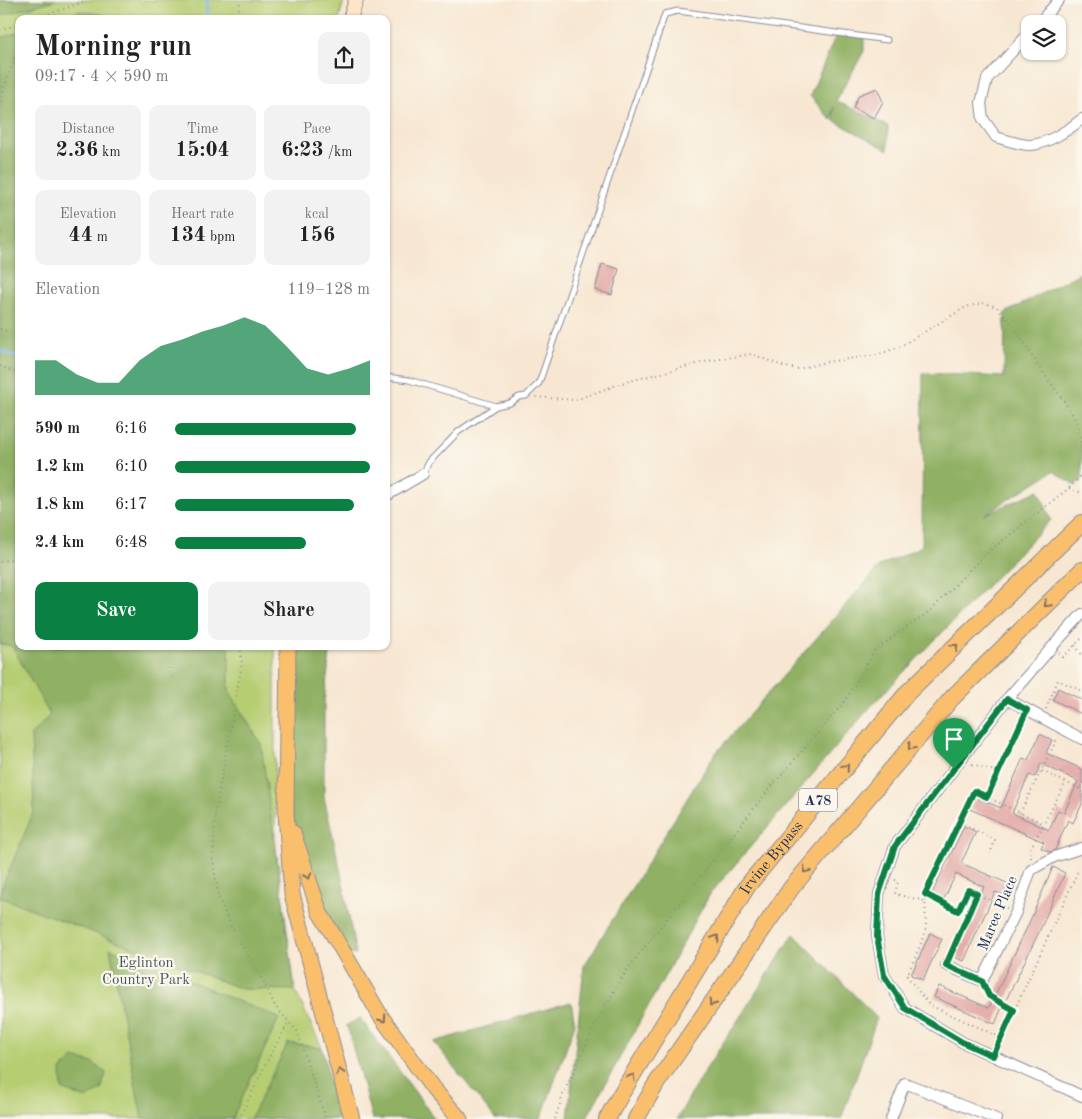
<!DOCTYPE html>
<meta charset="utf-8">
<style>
:root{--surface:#fff;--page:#f2f2f2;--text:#222;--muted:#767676;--accent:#0b8043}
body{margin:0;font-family:"Old Standard TT",serif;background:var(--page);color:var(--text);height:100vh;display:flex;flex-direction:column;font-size:19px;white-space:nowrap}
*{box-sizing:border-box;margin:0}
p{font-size:16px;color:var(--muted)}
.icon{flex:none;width:28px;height:28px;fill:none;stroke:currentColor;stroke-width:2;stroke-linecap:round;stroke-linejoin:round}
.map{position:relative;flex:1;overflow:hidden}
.side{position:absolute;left:15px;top:15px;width:375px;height:635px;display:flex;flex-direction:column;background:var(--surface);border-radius:10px;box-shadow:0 1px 4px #0004}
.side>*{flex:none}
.buttons{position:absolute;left:1021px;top:15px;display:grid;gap:10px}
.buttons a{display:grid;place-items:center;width:45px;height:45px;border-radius:10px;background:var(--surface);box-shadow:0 1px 4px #0004;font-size:25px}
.pin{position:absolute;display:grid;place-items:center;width:42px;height:42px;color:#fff;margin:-51px -21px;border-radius:50% 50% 50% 0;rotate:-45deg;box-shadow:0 0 5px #0007}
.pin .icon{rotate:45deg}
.round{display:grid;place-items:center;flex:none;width:52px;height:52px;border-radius:10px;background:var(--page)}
.overview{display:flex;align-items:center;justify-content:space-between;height:85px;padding:0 20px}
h1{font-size:28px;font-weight:700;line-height:38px}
.metrics{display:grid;grid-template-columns:repeat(3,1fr);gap:8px;height:85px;padding:5px 20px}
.metrics div{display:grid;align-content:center;border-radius:10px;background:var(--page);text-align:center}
.metrics b{font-size:21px;font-weight:700}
.metrics small{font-size:14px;font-weight:400}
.metrics p{font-size:14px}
.chart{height:140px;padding:10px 20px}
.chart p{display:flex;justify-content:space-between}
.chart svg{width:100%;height:90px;margin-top:5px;fill:var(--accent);opacity:.7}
.primary-button{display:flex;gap:10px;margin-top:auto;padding:10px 20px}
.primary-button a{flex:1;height:58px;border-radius:10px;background:var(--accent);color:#fff;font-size:20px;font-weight:700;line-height:58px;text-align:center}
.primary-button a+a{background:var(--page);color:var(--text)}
ul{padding:0 20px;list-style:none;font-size:16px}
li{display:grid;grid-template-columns:80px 60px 1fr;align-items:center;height:38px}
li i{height:12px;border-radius:6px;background:var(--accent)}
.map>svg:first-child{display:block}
</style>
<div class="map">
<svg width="1082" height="1119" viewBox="0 0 1082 1119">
<rect width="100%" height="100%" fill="#fbf7ec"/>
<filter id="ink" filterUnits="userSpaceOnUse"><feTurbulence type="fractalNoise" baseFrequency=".02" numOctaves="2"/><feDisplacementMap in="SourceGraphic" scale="10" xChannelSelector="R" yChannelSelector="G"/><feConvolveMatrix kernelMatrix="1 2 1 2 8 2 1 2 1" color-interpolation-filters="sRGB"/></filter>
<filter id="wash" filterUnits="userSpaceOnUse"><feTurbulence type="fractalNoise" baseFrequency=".0096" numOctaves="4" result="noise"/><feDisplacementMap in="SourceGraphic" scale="20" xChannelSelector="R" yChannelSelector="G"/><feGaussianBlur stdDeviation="1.12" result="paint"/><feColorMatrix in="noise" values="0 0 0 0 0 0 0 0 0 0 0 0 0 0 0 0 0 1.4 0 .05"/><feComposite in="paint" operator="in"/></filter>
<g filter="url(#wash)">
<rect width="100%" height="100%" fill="#f7e7d2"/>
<path fill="#b6cd72" stroke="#687e68" d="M0,0H344L339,19H19V646H275V841L295,990L322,1048L338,1119H0Z"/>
<g fill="#90b064" stroke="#567061">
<path d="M0,0H55L0,16Z"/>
<path d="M80,11L124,19H57Z"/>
<path d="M19,32V646H229V691L261,744L295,990L242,989L0,897V892L34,811L31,735L50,715L12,646L0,644V38Z"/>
<path d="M836,35L864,38V51L836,101L888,126V150L833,120L834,107L831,120L810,96Z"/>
<path d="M1082,272V480L1075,485L1053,471L984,515L1039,490L1051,520L873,704L710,894L586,1119H568L584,966L714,755L880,566L922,546L923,373L1004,377L1005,313Z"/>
<path d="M295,646H331L324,702V797L342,878L356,955L344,953L298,848L286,784Z"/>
<path d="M794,934L877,1018L841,1119H677L699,1080Z"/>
<path d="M110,948L279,1018L232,1119H142Z"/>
<path d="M571,1002L575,1024L541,1119H495L434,1042Z"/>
<path d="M360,1018L435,1119H372L347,1025Z"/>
<path d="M288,1043L322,1048L338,1119H250Z"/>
<path d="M74,1058L93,1063L106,1073L101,1090L86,1099L62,1089L61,1070Z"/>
</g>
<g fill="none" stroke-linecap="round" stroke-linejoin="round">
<g stroke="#82b4ee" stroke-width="3">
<path d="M207,19V0"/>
<path d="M0,350L19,358"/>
</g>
</g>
<g id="blocks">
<g fill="#e4aeaa" fill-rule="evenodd">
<path d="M877,88L883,102L874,118L853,108L859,95Z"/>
<path d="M602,264L619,269L612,295L595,290Z"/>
<path d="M1058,688L1082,700V714L1053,700Z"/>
<path d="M1040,734L1052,740L1046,753L1082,769V804L1073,823L1068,820L1055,850L1050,852L1041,848L1044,842L970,809L975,797L1001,808L1023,758L1028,760ZM1041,764L1078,781L1064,813L1058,810L1049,830L1012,813L1029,775L1035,777Z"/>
<path d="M964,826L976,832L961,863L1009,884L1003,895L995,892L964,961L952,956L984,887L956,874L944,899L932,893Z"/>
<path d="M1053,867L1065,873L1039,932L1006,1000H1005L995,1024L934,997L939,986L989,1008L1029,923Z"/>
<path d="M930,933L942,939L923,980L911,975Z"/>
</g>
</g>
</g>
<g filter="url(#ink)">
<use href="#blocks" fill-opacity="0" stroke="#898b98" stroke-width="1"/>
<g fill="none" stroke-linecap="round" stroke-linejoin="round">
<g stroke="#898b98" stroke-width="7">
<g id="service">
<path d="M386,377L409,380L496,406"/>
<path d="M423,474L429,462L458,432L496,406L510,403L519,397L526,396L539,383L665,14L678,11L887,40"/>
</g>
</g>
<g stroke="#898b98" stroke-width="12">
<g id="minor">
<path d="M1038,24L1059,0"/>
<path d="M1030,32L987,79L981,103L983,119L996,137C1006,140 1017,144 1028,145C1044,146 1069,130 1082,119"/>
<path d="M386,496L423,474"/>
<path d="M1082,614L1053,646L1007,699L895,846L879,894L877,936L884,975L905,1008L964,1043L1082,1096"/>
<path d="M1007,699L1082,739"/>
<path d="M946,965L982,981L1016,912L1031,870L1054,857L1082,848"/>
<path d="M891,1119L905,1083L996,1119"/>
</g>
</g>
<g stroke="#898b98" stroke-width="16">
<path id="secondary" d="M350,19L356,0"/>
</g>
<g stroke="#898b98" stroke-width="17">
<g id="primary">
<path d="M288,646L286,813L292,894L352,1119"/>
<path d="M293,833L320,913L344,953L380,1015L434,1090L460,1119"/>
</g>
</g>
<g stroke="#898b98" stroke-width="18">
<g id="trunk">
<path id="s1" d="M607,1119L621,1094L748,885L908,692L1082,523"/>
<path d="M636,1119L656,1084L792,887L952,698L1082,570"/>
</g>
</g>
<g stroke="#898b98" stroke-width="2" stroke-dasharray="1 4" stroke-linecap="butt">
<path d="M35,19L75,5L86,0"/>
<path d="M238,19L240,0"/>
<path d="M0,30L19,24"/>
<path d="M0,107L4,88L19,45"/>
<path d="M0,329L19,335"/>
<path d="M0,366L19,374"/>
<path d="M536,397L575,400L622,383L708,361L752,354L785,367L798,369L826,362L877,355L899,347L966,307L984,303L997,307L1018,332L1036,363L1064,401L1078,424L1082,451"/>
<path d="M1069,488L1082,475"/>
<path d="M0,562L19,557"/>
<path d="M1075,645L1082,655"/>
<path d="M240,646L242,664L215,813L213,859L218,896L232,928L264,982L275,1006L297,1031L326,1119"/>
<path d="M1059,653L1063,657L1082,638"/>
<path d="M1046,709L1058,680L1082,691"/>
<path d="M972,764L998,772"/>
<path d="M1042,771L1082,790"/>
<path d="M987,797L1022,720"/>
<path d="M1020,813L1058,737"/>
<path d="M959,822L995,840L990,854"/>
<path d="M1031,858L1030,849L1066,782"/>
<path d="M895,880L898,881L895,894L925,901"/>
<path d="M925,894L926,931L907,976L929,1005L1002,1038"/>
<path d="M1007,908L968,890L957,911L925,894L974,791L1044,824"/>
<path d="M950,956L977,894"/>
<path d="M986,990L989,996L1014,1010"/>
<path d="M998,1046L1079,869"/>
<path d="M239,1119L267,1061L289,1022"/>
<path d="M555,1119L563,1095L589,1039L605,1007L626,971L770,788L845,701L875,650L930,611L983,556L1069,488L1082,493"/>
</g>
<use href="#service" stroke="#fff" stroke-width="5"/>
<use href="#minor" stroke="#fff" stroke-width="10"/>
<use href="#secondary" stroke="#fde5c5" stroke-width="14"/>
<use href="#primary" stroke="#f9bf6d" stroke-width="15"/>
<use href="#trunk" stroke="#f9bf6d" stroke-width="16"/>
</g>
<defs><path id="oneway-chevron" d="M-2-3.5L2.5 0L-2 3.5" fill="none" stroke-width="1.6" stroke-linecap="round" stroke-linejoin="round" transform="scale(1.25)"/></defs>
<g stroke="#7f7065">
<use href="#oneway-chevron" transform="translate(1047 604) rotate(135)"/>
<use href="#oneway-chevron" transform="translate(955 647) rotate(-44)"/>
<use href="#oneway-chevron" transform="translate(911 747) rotate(130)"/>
<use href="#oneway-chevron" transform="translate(846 767) rotate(-50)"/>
<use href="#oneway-chevron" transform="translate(806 870) rotate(130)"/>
<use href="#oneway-chevron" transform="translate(308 876) rotate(71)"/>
<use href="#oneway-chevron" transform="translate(716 938) rotate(-59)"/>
<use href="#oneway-chevron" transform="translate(712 1003) rotate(125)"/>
<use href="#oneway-chevron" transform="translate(383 1019) rotate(55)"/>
<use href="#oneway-chevron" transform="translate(340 1072) rotate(-105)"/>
<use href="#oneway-chevron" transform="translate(632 1077) rotate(-59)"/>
</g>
</g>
<g fill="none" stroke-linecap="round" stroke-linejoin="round" filter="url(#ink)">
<g stroke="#fff" stroke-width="10">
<path id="route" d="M1007,699L1027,710L987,797L974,791L925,894L958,911L968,890L977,894L946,965L982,981L989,996L1014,1010L993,1056L964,1043L905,1008L884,975L877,936L879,894L895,846Z"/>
</g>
<use href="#route" stroke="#0b8043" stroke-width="6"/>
</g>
<g text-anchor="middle" stroke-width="4.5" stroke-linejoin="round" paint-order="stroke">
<rect fill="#fbf7ec" stroke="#5e6b89" stroke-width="1" x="799" y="788.5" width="38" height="23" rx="4"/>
<g font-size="14" font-weight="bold" fill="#1b2f5e">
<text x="818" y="805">A78</text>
</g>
<g font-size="15" fill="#1b2f5e" stroke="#fbf7ec">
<text dy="5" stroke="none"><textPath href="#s1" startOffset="309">Irvine Bypass</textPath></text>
<text transform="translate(997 913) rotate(-67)" y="5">Maree Place</text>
</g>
<g font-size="15" fill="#425663" stroke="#fbf7ec">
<text x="146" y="967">Eglinton<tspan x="146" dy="17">Country Park</tspan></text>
</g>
</g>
</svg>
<div class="buttons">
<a><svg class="icon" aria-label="layers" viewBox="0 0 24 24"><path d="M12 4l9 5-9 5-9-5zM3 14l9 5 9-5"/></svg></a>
</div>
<div class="pin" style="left:954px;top:769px;background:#1e9e55"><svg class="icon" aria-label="arrive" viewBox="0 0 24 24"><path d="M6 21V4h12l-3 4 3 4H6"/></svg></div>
<section class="side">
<div class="overview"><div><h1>Morning run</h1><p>09:17 · 4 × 590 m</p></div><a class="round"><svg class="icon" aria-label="share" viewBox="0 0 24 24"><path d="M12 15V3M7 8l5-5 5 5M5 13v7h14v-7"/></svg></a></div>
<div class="metrics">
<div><p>Distance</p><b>2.36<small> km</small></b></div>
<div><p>Time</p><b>15:04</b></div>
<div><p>Pace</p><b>6:23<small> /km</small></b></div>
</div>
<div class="metrics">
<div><p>Elevation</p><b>44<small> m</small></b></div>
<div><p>Heart rate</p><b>134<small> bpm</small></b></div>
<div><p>kcal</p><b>156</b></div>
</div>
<div class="chart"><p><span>Elevation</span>119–128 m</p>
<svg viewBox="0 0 160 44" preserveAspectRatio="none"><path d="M0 44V27L10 27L20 34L30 38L40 38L50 27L60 20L70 17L80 13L90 10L100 6L110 10L120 20L130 31L140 34L150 31L160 27V44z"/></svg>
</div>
<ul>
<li><b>590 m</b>6:16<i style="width:93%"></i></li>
<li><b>1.2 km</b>6:10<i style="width:100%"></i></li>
<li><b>1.8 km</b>6:17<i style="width:92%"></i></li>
<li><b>2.4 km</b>6:48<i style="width:67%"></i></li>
</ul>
<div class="primary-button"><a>Save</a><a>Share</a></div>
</section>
</div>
